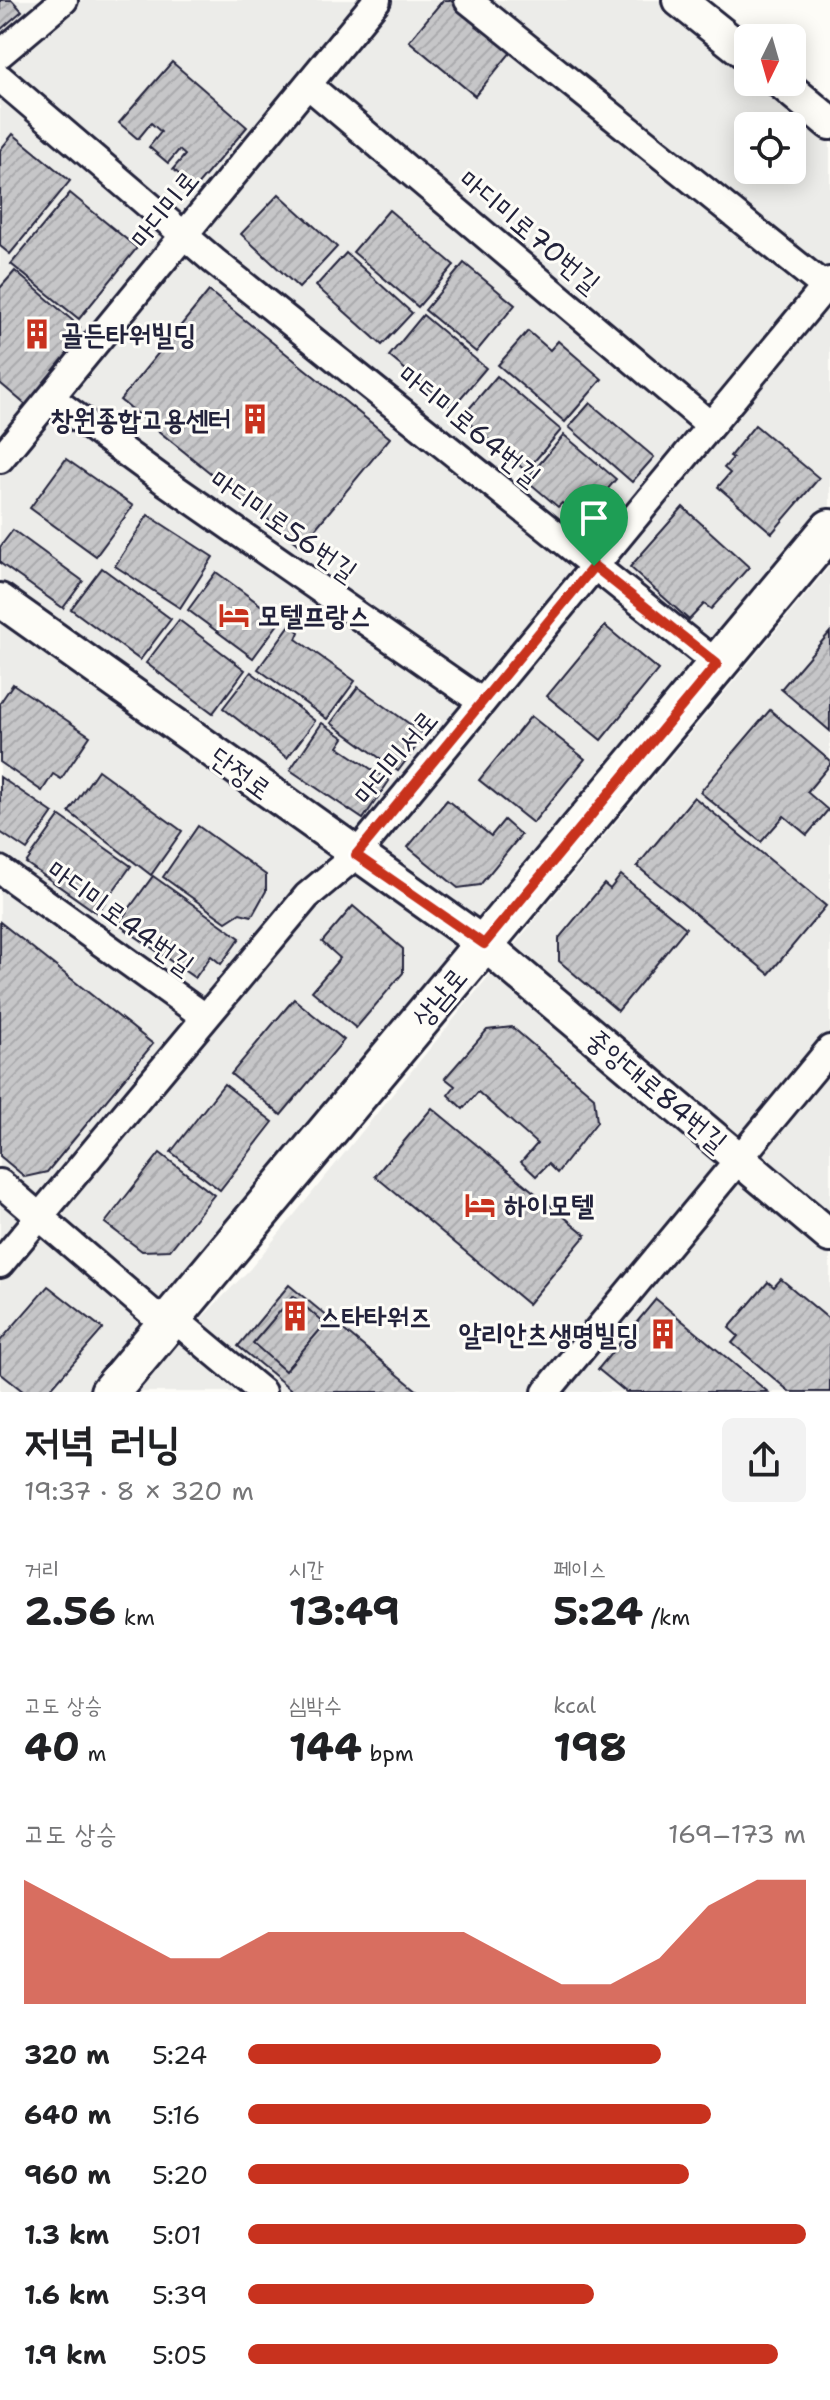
<!DOCTYPE html>
<html lang="ko">
<meta charset="utf-8">
<style>
:root{--surface:#fff;--page:#f2f2f2;--text:#202124;--muted:#757577;--accent:#c8321e}
body{margin:0;font-family:"Shantell Sans","Poor Story",sans-serif;background:var(--page);color:var(--text);height:100vh;display:flex;flex-direction:column;font-size:30px;white-space:nowrap}
*{box-sizing:border-box;margin:0}
p{font-size:26px;color:var(--muted)}
.icon{flex:none;width:44px;height:44px;fill:none;stroke:currentColor;stroke-width:2;stroke-linecap:round;stroke-linejoin:round}
.map{position:relative;height:1392px;overflow:hidden}
.details{display:flex;flex-direction:column;background:var(--surface);flex:1}
.details>*{flex:none}
.needle{width:52px;rotate:185deg}
.fabs{position:absolute;left:734px;top:24px;display:grid;gap:16px}
.fabs a{display:grid;place-items:center;width:72px;height:72px;border-radius:12px;background:var(--surface);box-shadow:0 4px 20px #0003;font-size:40px}
.pin{position:absolute;display:grid;place-items:center;width:68px;height:68px;color:#fff;margin:-82px -34px;border-radius:50% 50% 50% 0;rotate:-45deg;box-shadow:0 0 8px #0007}
.pin .icon{rotate:45deg}
.round{display:grid;place-items:center;flex:none;width:84px;height:84px;border-radius:12px;background:var(--page)}
.overview{display:flex;align-items:center;justify-content:space-between;height:136px;padding:0 24px}
h1{font-size:44px;font-weight:700;line-height:60px}
.stats{display:grid;grid-template-columns:repeat(3,1fr);gap:12px;height:136px;padding:8px 24px}
.stats div{display:grid;align-content:center}
.stats b{font-size:40px;font-weight:700}
.stats small{font-size:22px;font-weight:400}
.stats p{font-size:22px}
.chart{height:224px;padding:16px 24px}
.chart p{display:flex;justify-content:space-between}
.chart svg{width:100%;height:144px;margin-top:8px;fill:var(--accent);opacity:.7}
ul{padding:0 24px;list-style:none;font-size:26px}
li{display:grid;grid-template-columns:128px 96px 1fr;align-items:center;height:60px}
li i{height:20px;border-radius:10px;background:var(--accent)}
.map>svg:first-child{display:block}
</style>
<div class="map">
<svg width="830" height="1392" viewBox="0 0 830 1392">
<defs>
<pattern id="building-hatch" width="6" height="6" patternUnits="userSpaceOnUse" patternTransform="scale(2)"><rect width="6" height="6" fill="#c6c6c8"/><path d="M-1 1l2-2M0 6l6-6M5 7l2-2" fill="none" stroke="#aaaaad"/></pattern>
</defs>
<rect width="100%" height="100%" fill="#fdfcf7"/>
<filter id="ink" filterUnits="userSpaceOnUse"><feTurbulence type="fractalNoise" baseFrequency=".0125" numOctaves="2"/><feDisplacementMap in="SourceGraphic" scale="16" xChannelSelector="R" yChannelSelector="G"/><feConvolveMatrix kernelMatrix="1 2 1 2 8 2 1 2 1" color-interpolation-filters="sRGB"/></filter>
<g filter="url(#ink)">
<g fill="#ecece9" fill-rule="evenodd">
<path d="M0,0H678L748,58V82H777L830,126V523L98,1392H0ZM748,126H792V170H748Z"/>
<path d="M830,566V1392H137L174,1346L250,1269L546,906Z"/>
</g>
<g fill="url(#building-hatch)" stroke="#22223b" stroke-width="2">
<path d="M0,0H12L22,11L0,30Z"/>
<path d="M443,0H450L512,51L475,96L409,41Z"/>
<path d="M172,62L247,127L195,188L173,169L185,155L179,150L168,163L149,147L161,132L151,123L138,139L119,123Z"/>
<path d="M13,134L70,181L10,254L0,246V150Z"/>
<path d="M70,193L137,248L79,319L11,264Z"/>
<path d="M279,194L337,247L299,288L241,234Z"/>
<path d="M389,210L454,265L418,307L353,252Z"/>
<path d="M346,253L412,313L382,345L316,286Z"/>
<path d="M464,263L515,305L476,352L425,310Z"/>
<path d="M15,271L80,327L68,340L78,348L27,406L0,383V288Z"/>
<path d="M209,291L390,438L301,546L120,400Z"/>
<path d="M423,315L486,368L452,408L389,356Z"/>
<path d="M528,331L550,350L558,341L602,379L565,422L498,365Z"/>
<path d="M497,376L561,430L526,471L462,417Z"/>
<path d="M590,403L654,457L632,482L569,427Z"/>
<path d="M755,425L819,478L772,533L718,487L730,473L724,468L733,458L730,456Z"/>
<path d="M564,435L616,479L601,497L607,498L612,503L614,510L611,521L596,531L585,528L580,522L581,516L576,522L563,511L566,507L562,503L558,507L526,480Z"/>
<path d="M66,459L133,506L96,556L30,508Z"/>
<path d="M683,507L749,567L711,609L704,604L689,620L630,567Z"/>
<path d="M148,515L213,557L180,608L115,566Z"/>
<path d="M13,530L83,581L63,608L0,563V547Z"/>
<path d="M102,568L171,619L140,660L71,609Z"/>
<path d="M216,572L281,620L253,658L188,610Z"/>
<path d="M179,620L245,670L213,713L146,663Z"/>
<path d="M290,625L299,632L296,639L355,681L327,719L258,669Z"/>
<path d="M605,626L658,670L601,740L547,696Z"/>
<path d="M830,632V731L781,689Z"/>
<path d="M251,672L315,721L287,758L223,708Z"/>
<path d="M13,684L90,736L61,779L53,774L42,791L0,762V703Z"/>
<path d="M358,687L425,735L398,771L331,723Z"/>
<path d="M770,710L830,761V765L807,792L828,810L807,835L784,816L761,842L700,792Z"/>
<path d="M531,716L585,759L533,823L479,780Z"/>
<path d="M322,723L344,738L338,747L389,781L363,819L290,770Z"/>
<path d="M98,770L182,831L151,875L69,812Z"/>
<path d="M0,777L53,813L27,850L0,832Z"/>
<path d="M694,797L826,906L769,974L637,866Z"/>
<path d="M447,800L491,836L504,820L521,835L480,885L458,888L408,847Z"/>
<path d="M60,816L131,866L97,913L26,863Z"/>
<path d="M198,826L266,875V891L252,916L240,913L226,922L163,877Z"/>
<path d="M621,875L686,928L618,1011L559,961V938L604,884L610,889Z"/>
<path d="M153,876L240,938L221,964L211,956L195,978L118,924Z"/>
<path d="M353,906L403,949V973L356,1028L312,991L340,958L322,942Z"/>
<path d="M0,922L153,1044L47,1172L25,1177L0,1156Z"/>
<path d="M294,999L344,1040L281,1115L231,1074Z"/>
<path d="M512,1027L594,1097L597,1122L557,1173L548,1164L536,1176L521,1162L537,1144L478,1092L463,1109L448,1095L455,1086L445,1078L487,1030Z"/>
<path d="M224,1084L273,1122L220,1190L171,1152Z"/>
<path d="M432,1108L586,1235L528,1304L375,1176Z"/>
<path d="M160,1153L214,1195L170,1250L142,1251L105,1223Z"/>
<path d="M781,1279L830,1320V1392H790L732,1343L738,1336L729,1328L768,1282L774,1287Z"/>
<path d="M289,1285L419,1392H294L238,1346Z"/>
<path d="M48,1286L103,1329L48,1392H24L0,1373V1341Z"/>
<path d="M293,1296L325,1324L285,1371L253,1343Z"/>
<path d="M656,1299L768,1392H626L598,1369Z"/>
</g>
<g fill="none" stroke-linecap="round" stroke-linejoin="round">
<g stroke="#22223b" stroke-width="32">
<g id="minor">
<path d="M468,0L825,287"/>
<path d="M0,54L64,0"/>
<path d="M0,78L214,261L717,664"/>
<path d="M308,85L710,425"/>
<path d="M51,398L163,480L482,702"/>
<path d="M0,459L377,0"/>
<path d="M0,870L205,1017"/>
<path d="M0,1183L166,1325"/>
<path d="M0,1264L307,896L356,855L830,281"/>
<path d="M172,1317L262,1392"/>
<path d="M546,1392L830,1049"/>
</g>
</g>
<g stroke="#22223b" stroke-width="38">
<g id="tertiary">
<path d="M679,0L748,55"/>
<path d="M781,82L830,123"/>
<path d="M0,600L484,944L830,1236"/>
</g>
</g>
<g stroke="#22223b" stroke-width="44">
<path id="secondary" d="M110,1392L830,529"/>
</g>
<use href="#minor" stroke="#fdfcf7" stroke-width="26"/>
<use href="#tertiary" stroke="#fdfcf7" stroke-width="32"/>
<use href="#secondary" stroke="#fdfcf7" stroke-width="38"/>
</g>
</g>
<g fill="none" stroke-linecap="round" stroke-linejoin="round" filter="url(#ink)">
<g stroke="#fff" stroke-width="16">
<path id="route" d="M594,566L717,664L484,944L356,855Z"/>
</g>
<use href="#route" stroke="#c8321e" stroke-width="10"/>
</g>
<defs>
<g id="building-bare" transform="scale(2.4)"><path d="M-4-6H4V6H1V3H-1V6H-4ZM-2.5-4.3h1.7v1.8h-1.7ZM.8-4.3h1.7v1.8H.8ZM-2.5-1h1.7V.8h-1.7ZM.8-1h1.7V.8H.8Z" fill="#c8321e" stroke="#fdfcf7" stroke-width="2.5" paint-order="stroke"/></g>
<g id="hotel-bare" transform="scale(2.4)"><path d="M-6-4.5h1.5V1H6V5H4.5V3h-9V5H-6ZM-4 0a1.8 1.8 0 1 1 3.6 0ZM.5 0V-2.5h3Q6-2.5 6 0Z" fill="#c8321e" stroke="#fdfcf7" stroke-width="2.5" paint-order="stroke"/></g>
</defs>
<g fill-rule="evenodd">
<use href="#building-bare" x="37" y="334"/>
<use href="#building-bare" x="255" y="419"/>
<use href="#hotel-bare" x="234" y="615"/>
<use href="#hotel-bare" x="480" y="1205"/>
<use href="#building-bare" x="295" y="1316"/>
<use href="#building-bare" x="663" y="1334"/>
</g>
<g text-anchor="middle" stroke-width="6" stroke-linejoin="round" paint-order="stroke">
<g font-size="28" fill="#22223b" stroke="#fdfcf7">
<text transform="translate(164 209) rotate(-51)" y="10">마디미로</text>
<text transform="translate(530 231) rotate(40)" y="10">마디미로70번길</text>
<text transform="translate(470 425) rotate(39)" y="10">마디미로64번길</text>
<text transform="translate(284 525) rotate(35)" y="10">마디미로56번길</text>
<text transform="translate(395 757) rotate(-50)" y="10">마디미서로</text>
<text transform="translate(241 773) rotate(36)" y="10">단정로</text>
<text transform="translate(121 917) rotate(36)" y="10">마디미로44번길</text>
<text transform="translate(439 997) rotate(-50)" y="10">상남로</text>
<text transform="translate(657 1090) rotate(40)" y="10">중앙대로84번길</text>
</g>
<g font-size="28" font-weight="bold" fill="#22223b" stroke="#fdfcf7" text-anchor="start">
<text x="61" y="344">골든타워빌딩</text>
<text x="231" y="429" text-anchor="end">창원종합고용센터</text>
<text x="258" y="625">모텔프랑스</text>
<text x="504" y="1215">하이모텔</text>
<text x="319" y="1326">스타타워즈</text>
<text x="639" y="1344" text-anchor="end">알리안츠생명빌딩</text>
</g>
</g>
</svg>
<div class="fabs">
<a><svg class="needle" viewBox="-14 -14 28 28"><path d="M0-13l5 13h-10z" fill="#e53935"/><path d="M0 13l5-13h-10z" fill="#757577"/></svg></a>
<a><svg class="icon" aria-label="locate" viewBox="0 0 24 24"><circle cx="12" cy="12" r="6"/><path d="M12 2v4M12 18v4M2 12h4M18 12h4"/></svg></a>
</div>
<div class="pin" style="left:594px;top:566px;background:#1e9e55"><svg class="icon" aria-label="arrive" viewBox="0 0 24 24"><path d="M6 21V4h12l-3 4 3 4H6"/></svg></div>
</div>
<section class="details">
<div class="overview"><div><h1>저녁 러닝</h1><p>19:37 · 8 × 320 m</p></div><a class="round"><svg class="icon" aria-label="share" viewBox="0 0 24 24"><path d="M12 15V3M7 8l5-5 5 5M5 13v7h14v-7"/></svg></a></div>
<div class="stats">
<div><p>거리</p><b>2.56<small> km</small></b></div>
<div><p>시간</p><b>13:49</b></div>
<div><p>페이스</p><b>5:24<small> /km</small></b></div>
</div>
<div class="stats">
<div><p>고도 상승</p><b>40<small> m</small></b></div>
<div><p>심박수</p><b>144<small> bpm</small></b></div>
<div><p>kcal</p><b>198</b></div>
</div>
<div class="chart"><p><span>고도 상승</span>169–173 m</p>
<svg viewBox="0 0 160 44" preserveAspectRatio="none"><path d="M0 44V6L10 14L20 22L30 30L40 30L50 22L60 22L70 22L80 22L90 22L100 30L110 38L120 38L130 30L140 14L150 6L160 6V44z"/></svg>
</div>
<ul>
<li><b>320 m</b>5:24<i style="width:74%"></i></li>
<li><b>640 m</b>5:16<i style="width:83%"></i></li>
<li><b>960 m</b>5:20<i style="width:79%"></i></li>
<li><b>1.3 km</b>5:01<i style="width:100%"></i></li>
<li><b>1.6 km</b>5:39<i style="width:62%"></i></li>
<li><b>1.9 km</b>5:05<i style="width:95%"></i></li>
</ul>
</section>
